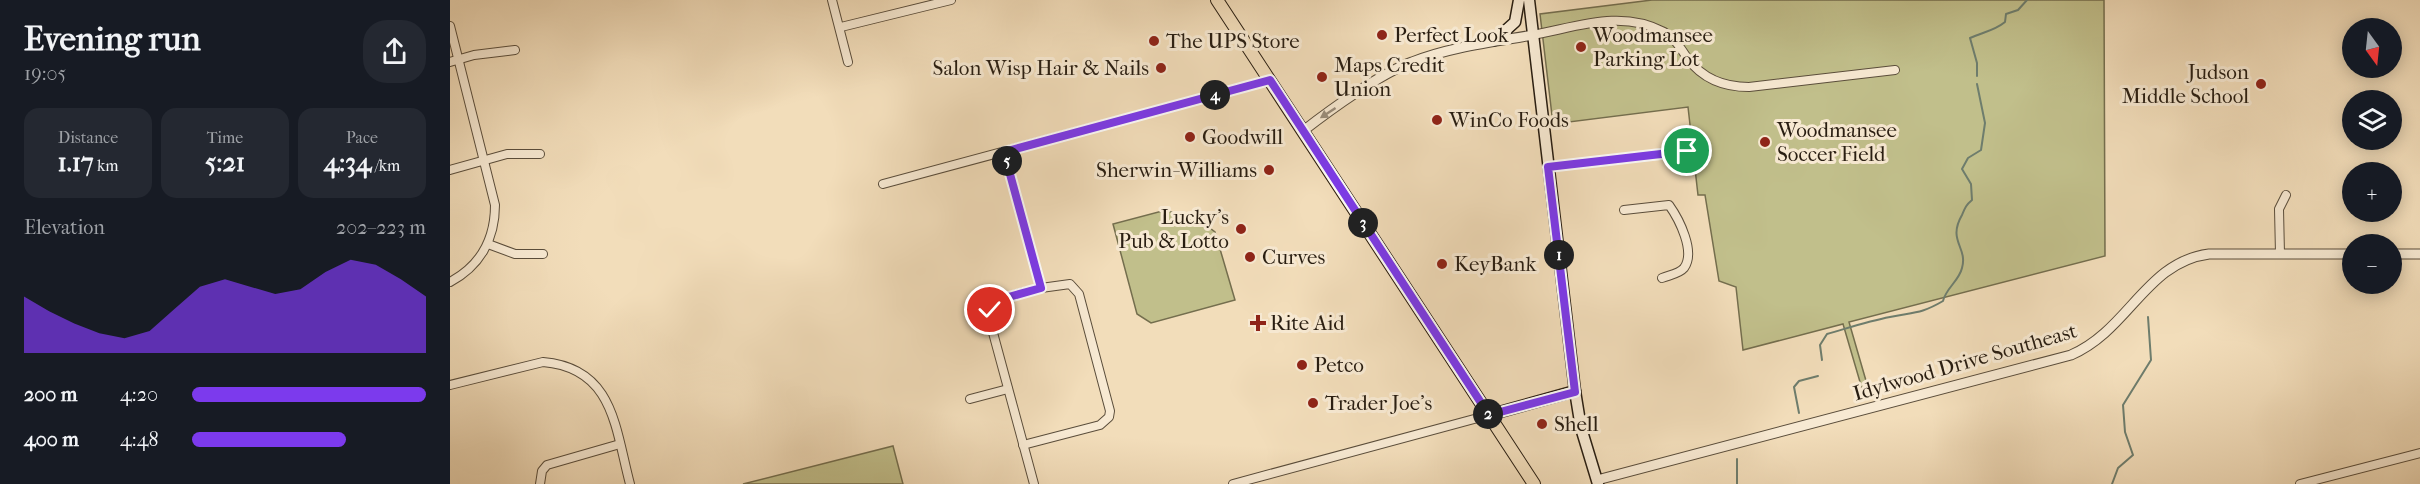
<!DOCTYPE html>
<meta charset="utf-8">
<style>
:root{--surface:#171b24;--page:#242831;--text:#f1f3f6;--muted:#9ea1a6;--accent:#7c3aed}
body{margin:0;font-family:"IM FELL French Canon",serif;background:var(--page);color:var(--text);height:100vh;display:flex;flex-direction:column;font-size:22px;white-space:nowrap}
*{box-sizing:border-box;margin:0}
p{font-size:20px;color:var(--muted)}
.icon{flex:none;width:33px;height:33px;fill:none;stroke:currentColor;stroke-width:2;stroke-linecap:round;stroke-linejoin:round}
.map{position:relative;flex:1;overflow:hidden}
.details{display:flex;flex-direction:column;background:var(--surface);width:450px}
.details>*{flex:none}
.needle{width:39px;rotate:165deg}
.tools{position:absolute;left:1892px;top:18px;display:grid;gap:12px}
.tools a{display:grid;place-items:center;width:60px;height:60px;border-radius:50%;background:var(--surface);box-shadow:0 3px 15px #0003;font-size:30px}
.pin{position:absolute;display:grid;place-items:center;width:51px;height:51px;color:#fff;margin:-26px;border:3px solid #fff;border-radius:50%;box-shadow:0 2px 6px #0007}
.km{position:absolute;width:30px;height:30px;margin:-15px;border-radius:50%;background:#222;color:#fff;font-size:16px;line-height:30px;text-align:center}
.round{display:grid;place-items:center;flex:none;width:63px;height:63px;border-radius:24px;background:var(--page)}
.summary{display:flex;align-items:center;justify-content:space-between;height:102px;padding:0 24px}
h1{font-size:33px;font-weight:700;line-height:45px}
.stats{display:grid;grid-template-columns:repeat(3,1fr);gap:9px;height:102px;padding:6px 24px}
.stats div{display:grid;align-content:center;border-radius:15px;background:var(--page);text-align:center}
.stats b{font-size:26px;font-weight:700}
.stats small{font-size:16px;font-weight:400}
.stats p{font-size:16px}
.chart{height:168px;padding:12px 24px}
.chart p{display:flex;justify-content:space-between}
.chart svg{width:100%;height:108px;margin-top:6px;fill:var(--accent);opacity:.7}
ul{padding:0 24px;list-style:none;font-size:20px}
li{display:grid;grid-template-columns:96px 72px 1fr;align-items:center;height:45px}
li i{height:15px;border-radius:8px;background:var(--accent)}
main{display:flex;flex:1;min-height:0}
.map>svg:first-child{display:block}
</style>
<main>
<section class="details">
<div class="summary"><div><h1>Evening run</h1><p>19:05</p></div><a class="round"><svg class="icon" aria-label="share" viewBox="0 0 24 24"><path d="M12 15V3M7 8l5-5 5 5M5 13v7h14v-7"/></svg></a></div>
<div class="stats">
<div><p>Distance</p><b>1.17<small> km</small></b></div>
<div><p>Time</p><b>5:21</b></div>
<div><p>Pace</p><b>4:34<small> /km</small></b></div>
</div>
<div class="chart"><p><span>Elevation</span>202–223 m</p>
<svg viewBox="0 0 160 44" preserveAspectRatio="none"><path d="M0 44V21L10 27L20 32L30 36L40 38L50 35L60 26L70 17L80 14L90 17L100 20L110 18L120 11L130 6L140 8L150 14L160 21V44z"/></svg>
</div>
<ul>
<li><b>200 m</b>4:20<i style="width:100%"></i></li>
<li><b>400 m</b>4:48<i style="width:66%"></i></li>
</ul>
</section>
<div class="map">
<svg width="1970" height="484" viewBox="0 0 1970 484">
<rect width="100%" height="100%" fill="#f2ddba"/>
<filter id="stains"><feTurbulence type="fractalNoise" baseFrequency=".00333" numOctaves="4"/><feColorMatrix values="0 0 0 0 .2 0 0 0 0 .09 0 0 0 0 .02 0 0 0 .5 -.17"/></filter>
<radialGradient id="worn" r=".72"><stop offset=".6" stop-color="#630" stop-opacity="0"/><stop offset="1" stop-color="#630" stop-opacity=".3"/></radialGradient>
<g fill="#c1bf8b" stroke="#746e4e" stroke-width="1.5">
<path d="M1202,0H1654L1655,256L1399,322L1421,398L1415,399L1393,324L1293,350L1286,287L1269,281L1255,195H1248L1238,107L1103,124L1090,14Z"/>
<path d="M716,210L753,223L765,232L785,300L701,323L687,314L663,224Z"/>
<path d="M443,446L453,484H293Z"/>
</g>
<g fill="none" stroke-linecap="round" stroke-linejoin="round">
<g stroke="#6e7d6d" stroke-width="2">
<path d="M1527,76V63L1520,38C1533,32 1544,31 1555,22L1556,14L1568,10L1577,0"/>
<path d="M1372,360L1370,345L1377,334C1398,328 1419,321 1440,317C1464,312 1471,314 1493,301C1496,288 1509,281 1512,268C1518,247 1497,241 1512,215C1515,208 1516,205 1522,200L1521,184L1512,169L1518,158L1531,150L1535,123L1527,84"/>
<path d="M1349,413L1344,387L1349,381L1368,376"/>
<path d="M1287,484V459"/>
<path d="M1662,484L1668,468L1683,455L1675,432L1673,405L1701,360L1698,317"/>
</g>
<g stroke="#5a4d3b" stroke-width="10">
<g id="minor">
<path d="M382,0L398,62"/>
<path d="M0,26L45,205C45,239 30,266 0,282"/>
<path d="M391,27L501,0"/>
<path d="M1083,35C1127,27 1171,9 1214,32C1225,38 1231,49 1238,59C1253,79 1275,87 1299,87L1445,70"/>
<path d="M0,62L24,55L65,50"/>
<path d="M554,152L591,288C572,294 541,295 539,318L584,484"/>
<path d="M1098,167L1237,151"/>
<path d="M0,170L57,154H90"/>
<path d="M433,184L820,80"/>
<path d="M1174,210L1219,205C1229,219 1246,252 1234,268C1229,274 1219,275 1212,278"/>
<path d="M38,244L65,254H93"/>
<path d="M1830,254L1829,209L1836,195"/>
<path d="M0,385L93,362C164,368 165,428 180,484"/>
<path d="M520,399L558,389"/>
<path d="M573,445L650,425L659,417L660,411L629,294L620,284L591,288"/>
<path d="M90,484L92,471L97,465L170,444"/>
<path d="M783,484L1039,415"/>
<path d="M1850,484L1970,453"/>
</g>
</g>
<g stroke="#5a4d3b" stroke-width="11">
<g id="tertiary">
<path d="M853,131C880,110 931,73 962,62C1000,47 1043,42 1083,35"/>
<path d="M1941,254H1970"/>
<path d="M1147,480L1621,355C1679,330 1696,262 1759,254H1902"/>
</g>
</g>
<g stroke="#281d11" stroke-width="13">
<g id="secondary">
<path d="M1079,0L1125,391L1131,428L1148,484"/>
<path d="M1045,40L1065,22L1069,0"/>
<path d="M1039,415L1125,391"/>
</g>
</g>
<g stroke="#281d11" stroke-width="14">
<path id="primary" d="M767,0L1084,484"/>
</g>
<use href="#minor" stroke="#f7e9d2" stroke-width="8"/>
<use href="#tertiary" stroke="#f7e9d2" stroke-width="9"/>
<use href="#secondary" stroke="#f7e9d2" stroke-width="10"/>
<use href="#primary" stroke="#f2ddba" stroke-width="12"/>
</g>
<defs><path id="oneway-solid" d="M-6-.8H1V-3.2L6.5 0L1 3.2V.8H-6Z" transform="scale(1.5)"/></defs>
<use fill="#9a8d7b" href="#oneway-solid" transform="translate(878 113) rotate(147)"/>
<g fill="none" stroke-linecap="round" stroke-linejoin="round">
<g stroke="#fff" stroke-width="12">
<path id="route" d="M540,310L548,300L591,288L554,152L820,80L1039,415L1125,392L1098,167L1237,151"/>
</g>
<use href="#route" stroke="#7c3aed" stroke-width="8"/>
</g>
<g fill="#8f2418" stroke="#f7e9d2" stroke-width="2">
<circle cx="932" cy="35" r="6"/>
<circle cx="704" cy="41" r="6"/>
<circle cx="1131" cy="47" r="6"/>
<circle cx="711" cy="68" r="6"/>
<circle cx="872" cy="77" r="6"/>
<circle cx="1811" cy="84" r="6"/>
<circle cx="987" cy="120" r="6"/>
<circle cx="740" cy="137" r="6"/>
<circle cx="1315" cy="142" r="6"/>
<circle cx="819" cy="170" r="6"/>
<circle cx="791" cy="229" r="6"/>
<circle cx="800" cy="257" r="6"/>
<circle cx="992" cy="264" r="6"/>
<path d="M805 314h6v6h6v6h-6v6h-6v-6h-6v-6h6z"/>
<circle cx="852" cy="365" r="6"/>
<circle cx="863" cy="403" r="6"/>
<circle cx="1092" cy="424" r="6"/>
</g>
<g text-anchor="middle" stroke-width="6" stroke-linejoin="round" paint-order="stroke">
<g font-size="21" fill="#281d11" stroke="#f7e9d2" text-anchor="start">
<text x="944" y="42">Perfect Look</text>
<text x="1143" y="42">Woodmansee<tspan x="1143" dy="24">Parking Lot</tspan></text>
<text x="716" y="48">The UPS Store</text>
<text x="884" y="72">Maps Credit<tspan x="884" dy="24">Union</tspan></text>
<text x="699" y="75" text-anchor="end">Salon Wisp Hair &amp; Nails</text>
<text x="1799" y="79" text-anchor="end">Judson<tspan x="1799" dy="24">Middle School</tspan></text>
<text x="999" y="127">WinCo Foods</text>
<text x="1327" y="137">Woodmansee<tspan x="1327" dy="24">Soccer Field</tspan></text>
<text x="752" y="144">Goodwill</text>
<text x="807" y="177" text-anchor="end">Sherwin-Williams</text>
<text x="779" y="224" text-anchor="end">Lucky's<tspan x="779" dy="24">Pub &amp; Lotto</tspan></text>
<text x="812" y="264">Curves</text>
<text x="1004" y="271">KeyBank</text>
<text x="820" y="330">Rite Aid</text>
<text x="864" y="372">Petco</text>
<text x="875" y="410">Trader Joe's</text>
<text x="1104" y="431">Shell</text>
</g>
<g font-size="21" fill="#281d11" stroke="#f7e9d2">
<text transform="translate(1515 362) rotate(-16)" y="7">Idylwood Drive Southeast</text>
</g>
</g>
<rect width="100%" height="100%" filter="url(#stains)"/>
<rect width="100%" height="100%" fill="url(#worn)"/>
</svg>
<div class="tools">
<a><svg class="needle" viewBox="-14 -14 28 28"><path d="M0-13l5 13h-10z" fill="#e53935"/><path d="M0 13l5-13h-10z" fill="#9ea1a6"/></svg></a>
<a><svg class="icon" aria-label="layers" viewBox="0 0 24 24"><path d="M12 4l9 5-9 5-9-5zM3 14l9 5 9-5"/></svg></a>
<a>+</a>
<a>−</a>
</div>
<div class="pin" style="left:1237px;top:151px;background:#1e9e55"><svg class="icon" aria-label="arrive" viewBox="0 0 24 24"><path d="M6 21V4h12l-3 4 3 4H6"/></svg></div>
<div class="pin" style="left:540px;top:310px;background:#d93025"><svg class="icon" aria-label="check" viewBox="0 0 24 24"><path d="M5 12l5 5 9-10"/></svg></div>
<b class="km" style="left:1109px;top:255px">1</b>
<b class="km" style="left:1038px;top:414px">2</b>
<b class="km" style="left:913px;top:223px">3</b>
<b class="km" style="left:765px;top:95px">4</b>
<b class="km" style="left:557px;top:161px">5</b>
</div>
</main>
